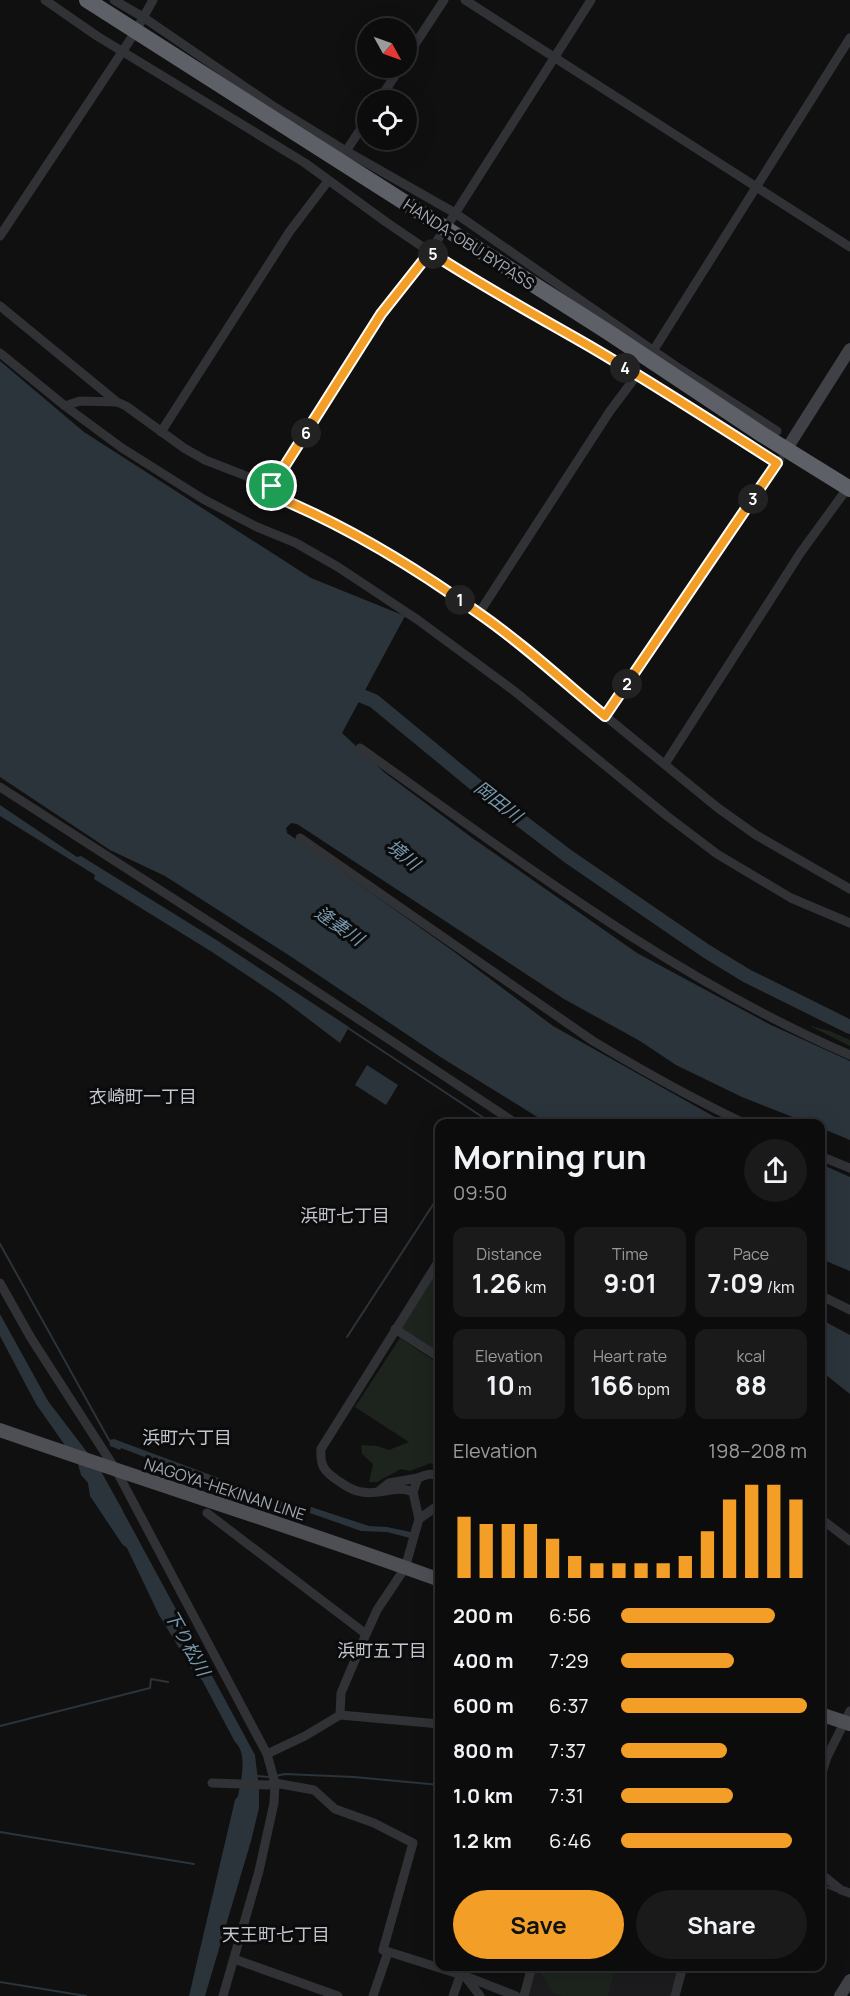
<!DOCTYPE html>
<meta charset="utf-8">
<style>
:root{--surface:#0c0c0d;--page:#1a1a1b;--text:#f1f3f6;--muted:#9a9b9d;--line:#2c2c2e;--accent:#f39e27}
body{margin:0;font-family:Manrope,"Noto Sans JP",sans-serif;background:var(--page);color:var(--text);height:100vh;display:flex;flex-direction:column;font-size:22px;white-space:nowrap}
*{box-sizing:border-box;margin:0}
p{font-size:20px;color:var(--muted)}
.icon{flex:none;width:33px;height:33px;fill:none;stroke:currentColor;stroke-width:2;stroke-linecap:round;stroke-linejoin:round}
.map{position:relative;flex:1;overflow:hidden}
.drawer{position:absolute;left:435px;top:1119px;width:390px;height:852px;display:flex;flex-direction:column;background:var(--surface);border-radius:12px;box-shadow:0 6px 24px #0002,0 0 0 2px var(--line)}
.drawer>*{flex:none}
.needle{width:39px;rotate:130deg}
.controls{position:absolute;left:357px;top:18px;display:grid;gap:12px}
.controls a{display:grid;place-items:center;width:60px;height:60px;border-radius:50%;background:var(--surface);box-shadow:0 6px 24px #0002,0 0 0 2px var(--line);font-size:30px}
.pin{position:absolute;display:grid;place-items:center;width:51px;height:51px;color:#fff;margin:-26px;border:3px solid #fff;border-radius:50%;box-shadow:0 2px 6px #0007}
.km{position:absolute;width:30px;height:30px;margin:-15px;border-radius:50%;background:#222;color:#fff;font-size:16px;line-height:30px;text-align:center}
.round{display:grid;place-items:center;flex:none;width:63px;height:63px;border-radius:32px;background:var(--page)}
.head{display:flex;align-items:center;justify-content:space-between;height:102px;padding:0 18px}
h1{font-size:33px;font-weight:700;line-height:45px}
.figures{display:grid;grid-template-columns:repeat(3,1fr);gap:9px;height:102px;padding:6px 18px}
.figures div{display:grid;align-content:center;border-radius:12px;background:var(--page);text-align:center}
.figures b{font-size:26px;font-weight:700}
.figures small{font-size:16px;font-weight:400}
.figures p{font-size:16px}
.chart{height:168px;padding:12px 18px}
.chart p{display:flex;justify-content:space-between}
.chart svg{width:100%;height:108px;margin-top:6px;stroke:var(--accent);stroke-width:6}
.cta{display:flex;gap:12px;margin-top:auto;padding:12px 18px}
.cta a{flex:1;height:69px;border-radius:36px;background:var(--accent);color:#111;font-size:24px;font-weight:700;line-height:69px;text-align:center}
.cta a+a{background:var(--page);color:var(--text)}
ul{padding:0 18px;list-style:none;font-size:20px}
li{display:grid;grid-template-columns:96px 72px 1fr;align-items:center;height:45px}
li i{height:15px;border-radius:8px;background:var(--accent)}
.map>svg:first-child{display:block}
</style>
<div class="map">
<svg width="850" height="1996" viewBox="0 0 850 1996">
<rect width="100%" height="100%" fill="#101011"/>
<path fill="#1c1c1e" d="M534,1967H681L673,1996H526Z"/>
<g fill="#1c241d">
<path d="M810,1026L830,1031L850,1040V1046Z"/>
<path d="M439,1269V1353L401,1329Z"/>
<path d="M400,1338L439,1364V1468L431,1463L410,1471L401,1469L377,1482H369L373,1464L362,1454L361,1445L377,1446L389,1450L409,1442L355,1407Z"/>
<path d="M540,1966H615V1967L608,1996H563L553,1993L539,1969Z"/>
</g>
<g fill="#2a343a">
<path d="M0,361L84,432L311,578L405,616L342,733L385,773L471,837L637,953L771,1025L850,1061V1140L821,1128L820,1124L808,1123L742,1097L676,1065L640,1041L564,999L297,824L291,823L286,828L287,833L453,951L553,1026L713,1116L730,1123H547L442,1058L290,956L165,876L110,850L0,777Z"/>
<path d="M0,805L77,857L81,856L218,941L349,1027L340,1043L278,996L212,952L94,879L95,875L0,816Z"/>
<path d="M367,1065L398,1085L386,1105L355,1085Z"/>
<path d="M821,1164L850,1177V1271L821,1259Z"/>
<path d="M0,1314L48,1401L90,1456L98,1474L100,1490L105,1497L119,1504L255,1755L259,1788V1808L251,1841L205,1996H189L235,1800L238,1796C241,1780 248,1754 235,1742L202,1680L193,1671L159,1615L127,1548L122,1544L90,1496L88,1483L81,1475L78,1464L36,1404L0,1336Z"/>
<path d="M820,1319L850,1335V1394L821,1371Z"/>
<path d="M114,1439L296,1507L294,1514L121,1448L120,1450L110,1446L109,1440Z"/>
<path d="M311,1507L369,1526L387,1527L411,1532L410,1538L387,1532L361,1531L310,1513Z"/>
</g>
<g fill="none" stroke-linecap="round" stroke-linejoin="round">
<g stroke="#2a343a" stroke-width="2">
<path d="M348,1028L493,1124"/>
<path d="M0,1244L109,1440"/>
<path d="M347,1337L440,1194"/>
<path d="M0,1726L150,1688L151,1679L168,1682"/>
<path d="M257,1776L269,1777"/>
<path d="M275,1776L285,1774L354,1777L440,1785"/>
<path d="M0,1832L194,1864"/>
<path d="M820,1884L836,1891"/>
<path d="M0,1982L86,1996"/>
</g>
<g stroke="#2a343a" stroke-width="14">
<path d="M345,689L374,701L499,804L569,857L706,951L747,976L850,1027"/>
<path d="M89,1464L116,1513"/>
</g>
<g stroke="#313236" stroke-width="9">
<path d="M45,0L97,36L305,163L386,222L461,273L592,347L777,463"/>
<path d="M114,0L143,17L273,106L346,151L455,213L674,365L777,431"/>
<path d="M465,0L850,247"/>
<path d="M139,25L153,0"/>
<path d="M406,58L444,0"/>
<path d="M379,100L400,68"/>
<path d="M346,151L368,118"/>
<path d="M449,223L591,0"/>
<path d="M0,236L132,37"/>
<path d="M0,306L117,402L126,406L184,448L205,460L272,486"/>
<path d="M653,351L850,38"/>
<path d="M0,353L65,406L122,448L203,499L257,527L296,543L338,567L418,620L513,690L667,816L717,854L791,898L850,923"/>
<path d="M65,406L80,401L116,402"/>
<path d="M161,432L290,231L328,181"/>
<path d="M272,486L275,496L318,514L371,542L405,563L479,613L718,808L756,835L850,889"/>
<path d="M272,486L381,314L430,252L442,233"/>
<path d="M479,613L610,411L637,375"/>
<path d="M605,716L780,460"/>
<path d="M360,748C517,859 672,978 850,1055"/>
<path d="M665,764L801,552L849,486"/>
<path d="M0,787L281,968L517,1124"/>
<path d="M300,838L593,1041C643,1071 693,1099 746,1124"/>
<path d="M820,1156L850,1168"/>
<path d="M0,1283L31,1338L116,1470L267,1754L275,1783L274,1803L259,1871L223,1996"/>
<path d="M820,1295L850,1310"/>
<path d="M395,1329L440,1358"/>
<path d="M380,1490L389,1483L418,1478"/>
<path d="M413,1492C396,1484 380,1496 362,1492C352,1491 345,1485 337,1480C324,1471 320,1466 321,1449L440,1259"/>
<path d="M207,1513L366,1634"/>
<path d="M820,1518L850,1541"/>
<path d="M419,1519L440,1504"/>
<path d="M340,1715L341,1693L366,1634L377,1610L405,1568L419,1519L413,1492L418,1478C425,1475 432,1472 440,1477"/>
<path d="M267,1754L305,1736L340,1715L440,1724"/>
<path d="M820,1779L827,1757L850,1711"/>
<path d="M212,1783L268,1785L275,1783L314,1790L335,1809L374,1823L413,1843L383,1950L465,1976L516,1996"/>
<path d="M820,1873L841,1890L850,1893"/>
<path d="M234,1959L338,1996"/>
<path d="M465,1976L480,1996"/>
<path d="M373,1996L388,1952"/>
<path d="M453,1996L460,1976"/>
<path d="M524,1996L532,1966"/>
<path d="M675,1996L683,1966"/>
</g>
<g stroke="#3f4146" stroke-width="12">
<path d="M786,450L850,349"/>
<path d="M840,1996L850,1980"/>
</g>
<g stroke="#4d4f55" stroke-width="14">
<path d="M0,1430C146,1481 294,1527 440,1580"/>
<path d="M820,1714L850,1724"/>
</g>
<path stroke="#5d6167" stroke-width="16" d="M87,0L608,332L763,435L850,489"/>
</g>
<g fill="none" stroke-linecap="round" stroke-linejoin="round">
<g stroke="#fff" stroke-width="12">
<path id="route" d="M430,252C482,286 537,316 591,347C654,384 716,424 777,463L605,716C563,681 522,643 477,612C413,566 347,526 274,496L272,486L381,314Z"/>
</g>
<use href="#route" stroke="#f39e27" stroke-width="8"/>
</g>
<g text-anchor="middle" stroke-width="6" stroke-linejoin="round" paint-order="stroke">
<g font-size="16" fill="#a1a8b2" stroke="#0b0b0c">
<text transform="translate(469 244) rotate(33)" y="6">HANDA-OBU BYPASS</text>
<text transform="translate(225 1489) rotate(18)" y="6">NAGOYA-HEKINAN LINE</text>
</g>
<g font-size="18" font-style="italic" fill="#7799af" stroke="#0b0b0c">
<text transform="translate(498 802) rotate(38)" y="6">岡田川</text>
<text transform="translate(403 855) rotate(39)" y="6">境川</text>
<text transform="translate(339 926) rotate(35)" y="6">逢妻川</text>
<text transform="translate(187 1643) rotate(61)" y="6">下り松川</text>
</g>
<g font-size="18" fill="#c2c6ce" stroke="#0b0b0c">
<text x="143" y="1103">衣崎町一丁目</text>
<text x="345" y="1222">浜町七丁目</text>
<text x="187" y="1444">浜町六丁目</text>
<text x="382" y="1657">浜町五丁目</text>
<text x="276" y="1941">天王町七丁目</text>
</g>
</g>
</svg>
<div class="controls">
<a><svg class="needle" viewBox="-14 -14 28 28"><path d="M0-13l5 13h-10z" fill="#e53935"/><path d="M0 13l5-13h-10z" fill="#9a9b9d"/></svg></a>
<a><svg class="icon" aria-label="locate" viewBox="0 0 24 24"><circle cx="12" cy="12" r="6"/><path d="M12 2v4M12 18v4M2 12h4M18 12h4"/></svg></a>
</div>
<div class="pin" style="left:272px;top:486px;background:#1e9e55"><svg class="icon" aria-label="arrive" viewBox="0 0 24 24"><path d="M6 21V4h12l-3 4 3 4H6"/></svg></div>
<b class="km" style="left:460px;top:600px">1</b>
<b class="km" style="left:627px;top:684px">2</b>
<b class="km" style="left:753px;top:499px">3</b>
<b class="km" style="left:625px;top:368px">4</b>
<b class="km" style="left:433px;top:254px">5</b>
<b class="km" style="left:306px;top:433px">6</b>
<section class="drawer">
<div class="head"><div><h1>Morning run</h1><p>09:50</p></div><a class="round"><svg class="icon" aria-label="share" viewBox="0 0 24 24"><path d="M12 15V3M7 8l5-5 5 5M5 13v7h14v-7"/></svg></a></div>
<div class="figures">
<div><p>Distance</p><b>1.26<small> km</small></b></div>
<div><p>Time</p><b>9:01</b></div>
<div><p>Pace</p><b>7:09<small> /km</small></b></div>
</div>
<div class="figures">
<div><p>Elevation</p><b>10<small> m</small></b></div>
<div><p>Heart rate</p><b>166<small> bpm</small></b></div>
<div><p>kcal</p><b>88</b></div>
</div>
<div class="chart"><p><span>Elevation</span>198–208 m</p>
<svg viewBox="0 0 160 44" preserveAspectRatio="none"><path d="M5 44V19M15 44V22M25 44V22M35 44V22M45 44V28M55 44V35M65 44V38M75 44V38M85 44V38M95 44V38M105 44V35M115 44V25M125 44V12M135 44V6M145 44V6M155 44V12"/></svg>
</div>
<ul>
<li><b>200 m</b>6:56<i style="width:83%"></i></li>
<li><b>400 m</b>7:29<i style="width:61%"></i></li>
<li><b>600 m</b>6:37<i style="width:100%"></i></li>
<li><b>800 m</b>7:37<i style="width:57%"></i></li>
<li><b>1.0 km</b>7:31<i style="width:60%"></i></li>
<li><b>1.2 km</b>6:46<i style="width:92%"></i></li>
</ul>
<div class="cta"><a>Save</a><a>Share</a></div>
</section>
</div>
